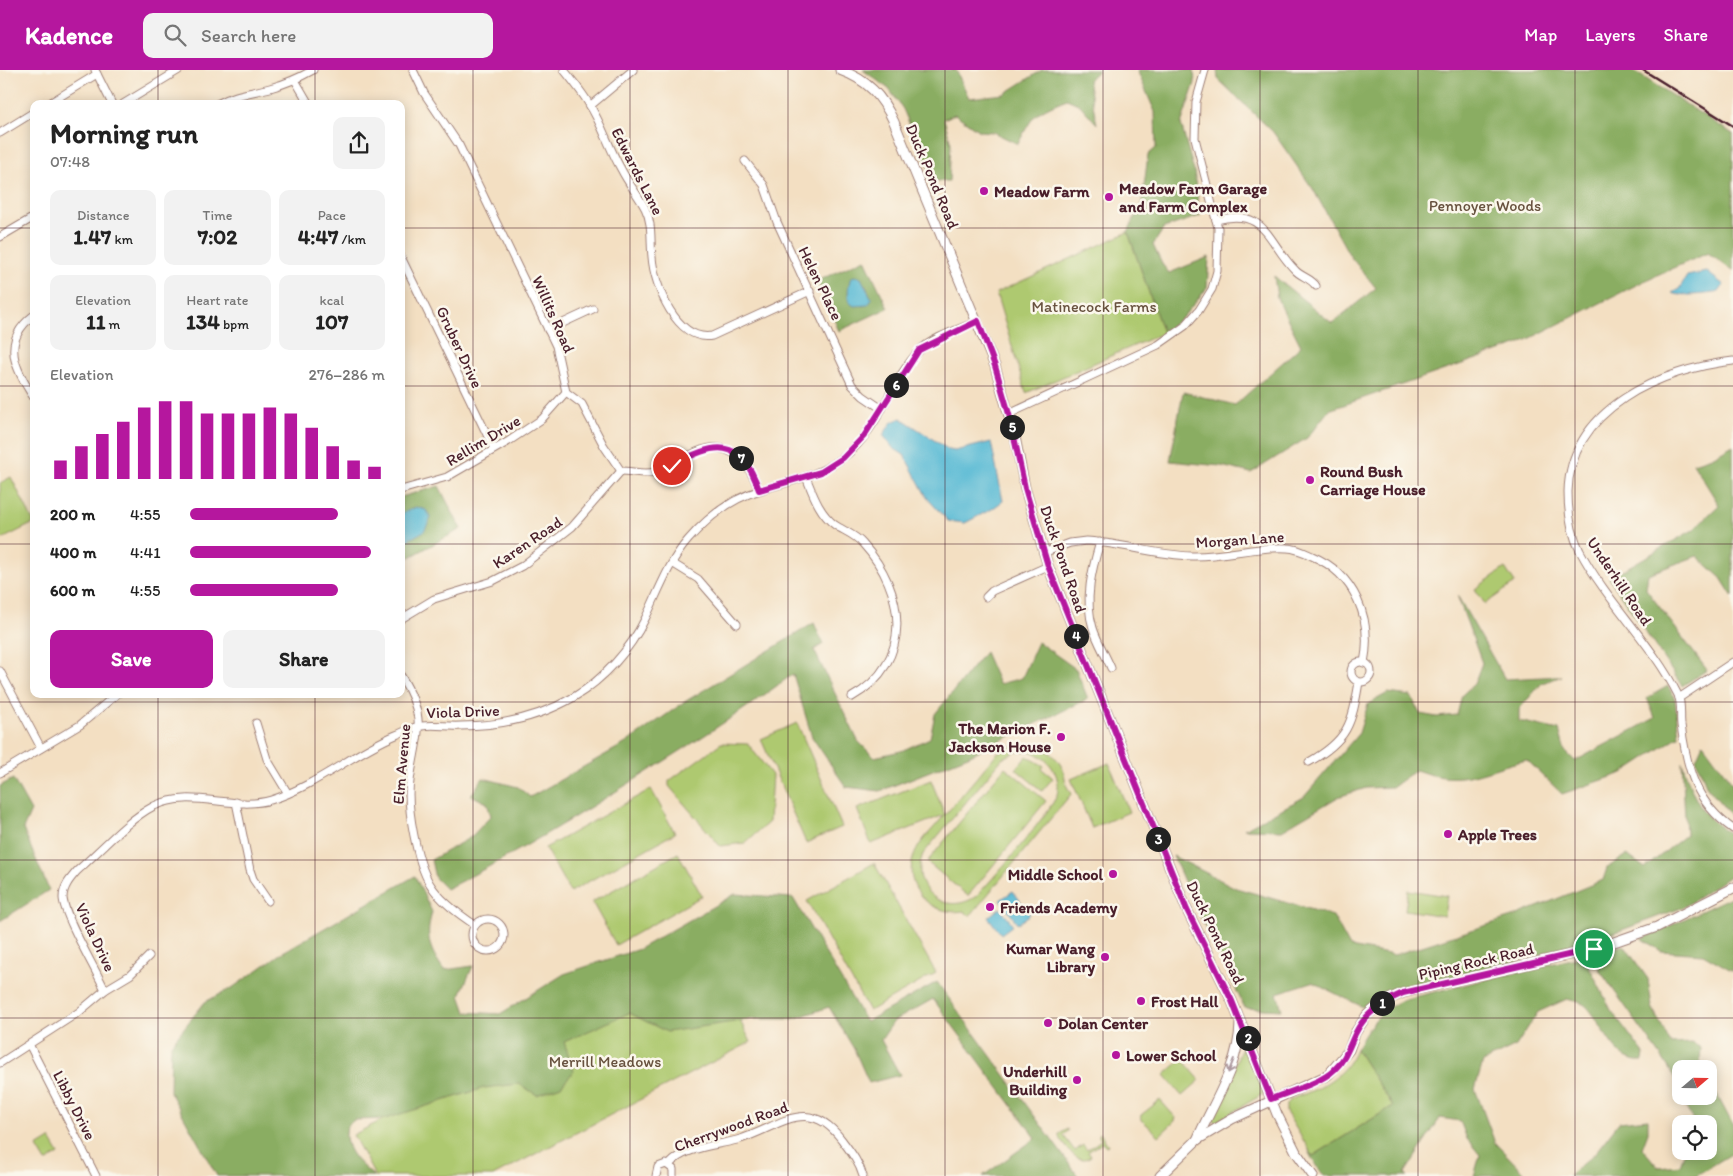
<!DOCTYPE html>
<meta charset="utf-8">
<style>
:root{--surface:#fff;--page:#f2f2f2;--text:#222;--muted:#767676;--accent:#b5179e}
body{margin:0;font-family:Itim,sans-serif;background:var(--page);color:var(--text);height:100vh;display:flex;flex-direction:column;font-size:19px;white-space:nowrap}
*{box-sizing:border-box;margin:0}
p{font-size:16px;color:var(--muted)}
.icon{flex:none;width:28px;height:28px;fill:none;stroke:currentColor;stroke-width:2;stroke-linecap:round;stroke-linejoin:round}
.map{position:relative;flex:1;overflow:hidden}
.sheet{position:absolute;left:30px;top:30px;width:375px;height:598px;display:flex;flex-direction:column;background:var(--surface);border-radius:10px;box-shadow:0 2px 12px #0003}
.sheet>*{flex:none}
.needle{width:32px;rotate:70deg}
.tools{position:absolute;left:1672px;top:990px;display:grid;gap:10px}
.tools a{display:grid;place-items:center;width:45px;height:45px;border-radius:10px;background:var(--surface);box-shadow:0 2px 12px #0003;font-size:25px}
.pin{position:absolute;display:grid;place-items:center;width:42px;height:42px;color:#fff;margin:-21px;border:2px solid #fff;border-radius:50%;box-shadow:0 1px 5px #0007}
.km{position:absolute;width:25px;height:25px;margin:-12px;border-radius:50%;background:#222;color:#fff;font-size:14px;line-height:25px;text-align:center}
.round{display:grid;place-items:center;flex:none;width:52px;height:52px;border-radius:10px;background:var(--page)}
.head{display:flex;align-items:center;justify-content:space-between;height:85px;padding:0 20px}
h1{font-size:28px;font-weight:700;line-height:38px}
.stats{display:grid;grid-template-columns:repeat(3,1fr);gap:8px;height:85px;padding:5px 20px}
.stats div{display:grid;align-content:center;border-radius:10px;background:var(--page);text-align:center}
.stats b{font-size:21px;font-weight:700}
.stats small{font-size:14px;font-weight:400}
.stats p{font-size:14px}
.chart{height:140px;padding:10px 20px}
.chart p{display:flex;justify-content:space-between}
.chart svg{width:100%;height:90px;margin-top:5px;stroke:var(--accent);stroke-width:6}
.button{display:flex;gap:10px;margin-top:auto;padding:10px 20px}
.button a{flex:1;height:58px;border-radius:10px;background:var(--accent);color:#fff;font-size:20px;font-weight:700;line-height:58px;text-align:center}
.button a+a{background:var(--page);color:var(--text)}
ul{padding:0 20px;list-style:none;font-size:16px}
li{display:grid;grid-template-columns:80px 60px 1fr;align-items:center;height:38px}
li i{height:12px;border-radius:6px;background:var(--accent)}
header{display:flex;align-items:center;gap:30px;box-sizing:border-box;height:70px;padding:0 25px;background:var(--accent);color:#fff}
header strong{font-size:24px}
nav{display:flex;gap:28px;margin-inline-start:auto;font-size:18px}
.search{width:350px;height:45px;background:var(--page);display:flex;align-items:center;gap:12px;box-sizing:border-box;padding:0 18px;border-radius:10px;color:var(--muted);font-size:19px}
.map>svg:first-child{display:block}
</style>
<header>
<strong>Kadence</strong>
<div class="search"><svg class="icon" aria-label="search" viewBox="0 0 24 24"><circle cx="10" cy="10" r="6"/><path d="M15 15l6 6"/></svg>Search here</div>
<nav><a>Map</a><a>Layers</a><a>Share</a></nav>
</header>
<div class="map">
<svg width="1733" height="1106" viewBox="0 0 1733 1106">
<rect width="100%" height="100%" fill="#fbf7ec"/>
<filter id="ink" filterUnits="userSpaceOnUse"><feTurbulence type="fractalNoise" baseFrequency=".02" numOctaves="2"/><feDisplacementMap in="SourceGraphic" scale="10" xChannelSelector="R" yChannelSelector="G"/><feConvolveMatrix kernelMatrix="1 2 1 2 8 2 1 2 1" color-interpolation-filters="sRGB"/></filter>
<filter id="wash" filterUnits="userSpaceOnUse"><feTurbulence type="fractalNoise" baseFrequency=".0096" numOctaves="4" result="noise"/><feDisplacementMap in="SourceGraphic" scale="20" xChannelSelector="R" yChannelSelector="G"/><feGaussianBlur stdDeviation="1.12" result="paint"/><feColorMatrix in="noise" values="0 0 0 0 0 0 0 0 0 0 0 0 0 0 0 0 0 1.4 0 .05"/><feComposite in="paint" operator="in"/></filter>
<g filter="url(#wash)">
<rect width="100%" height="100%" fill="#f3dfc2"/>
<g fill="#aec96f" stroke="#7c744d" fill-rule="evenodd">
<path d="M1128,162L1163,263L1026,323L996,223Z"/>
<path d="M11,407L34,453L0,470V413Z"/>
<path d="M1505,498L1515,513L1485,534L1475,519Z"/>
<path d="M797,653L842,757L806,773L761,669Z"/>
<path d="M721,673L748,674L772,705L769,752L745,773L720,776L669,716V711Z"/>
<path d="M1021,673C1040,674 1058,683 1064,703C1066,712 1065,717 1072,723L970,846L964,841C930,847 899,815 916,781C922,768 936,757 944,745L871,774L857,739L931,710L945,745L997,683L1005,678ZM1029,681C1048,687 1062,704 1057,725C1052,740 990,813 975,827C944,847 909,818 923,784L1002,689L1015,682Z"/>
<path d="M1027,686L1044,696L1042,699L1053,708L1042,721L1016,699Z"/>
<path d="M1109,693L1129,742L1092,758L1071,709Z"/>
<path d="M1005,697L1046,731L968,826L927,792Z"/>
<path d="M651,719L675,763L570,822L545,778Z"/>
<path d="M678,783L702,826L616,875L592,832Z"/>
<path d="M874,793L936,903L869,941L807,831Z"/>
<path d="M1408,820L1447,826L1444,846L1405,840Z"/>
<path d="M705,883L751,972L493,1106H375L353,1065Z"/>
<path d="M1244,973L1264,1018L1263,1024L1216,1052L1213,1049L1214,1044Z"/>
<path d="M1356,979L1393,1036L1313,1086L1286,1042V1034C1291,1028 1299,1026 1307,1023C1330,1013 1346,1002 1356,979Z"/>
<path d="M1182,989L1200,1010L1182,1026L1164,1005Z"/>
<path d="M1160,1030L1176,1048L1175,1051L1159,1066L1142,1050L1141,1045Z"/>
<path d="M1067,1059L1068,1061L1063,1065L1075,1081L1083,1075L1087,1080L1101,1070L1098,1064L1100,1063L1108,1075L1106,1076L1102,1072L1088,1082L1091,1086C1077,1097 1065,1075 1058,1065Z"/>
<path d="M50,1069L59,1084L46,1092L37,1077Z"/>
</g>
<g fill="#8aad62" stroke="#6a6646" fill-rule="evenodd">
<path d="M863,0H956L969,28L1004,24L1042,0H1099L1088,10L1097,54L1080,35L1067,29C1035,42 1034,43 1018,74L993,62L979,61L955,44L944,49L951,73L949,111H934L903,39L889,19Z"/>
<path d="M1137,0H1194L1195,13L1181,54L1194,101L1200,146L1164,158L1153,175L1162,194L1169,203L1209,187L1207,218L1183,247L1163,263L1128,162L1142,132L1148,85L1156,78L1155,42Z"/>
<path d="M1217,0H1632L1733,64V201L1708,183L1650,208L1517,275L1329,340L1307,368L1251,403L1221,396L1170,391L1183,322L1235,335L1301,276L1277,228L1274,206L1332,253L1376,218L1350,186L1313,119L1273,62L1218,9Z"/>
<path d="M865,189L888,238L839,261L817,211ZM849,214L866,215L870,226L864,236L848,228Z"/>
<path d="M1733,375V527L1721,508L1697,486L1648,504L1646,519L1707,600L1682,616L1609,508L1693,460L1719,435L1693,393L1712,387Z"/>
<path d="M439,416L461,459L401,492V474L417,437L401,444V427Z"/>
<path d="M1457,525L1505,609L1562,606L1542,613L1519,639V651L1559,660L1565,681L1575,691L1655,648L1647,628L1668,616L1675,629L1679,666L1623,703L1562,724L1527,690C1483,699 1463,718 1416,700L1392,717L1366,718L1338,727L1282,760L1244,759L1304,727L1359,663L1368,634L1388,623L1411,626L1420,644L1437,647L1457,645L1462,625L1474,614L1482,593Z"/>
<path d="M814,553L823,574L814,580L858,671L874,687L901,681L930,668L935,644L985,582L999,614L1022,608L1038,572L1076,599L1088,629L968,686L880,721L846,717L812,667L793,604C745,640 695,672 644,704C580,744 514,785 446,819L435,808L431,790L471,767L491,746L487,733L471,725L483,708L518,717L530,727L626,673L686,631Z"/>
<path d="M1703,673L1733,714V748L1707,717L1696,689Z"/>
<path d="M1682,692C1694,729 1699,744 1733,766V804L1684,837L1584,874L1446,909L1400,917L1381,925L1365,938L1312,912L1277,923L1282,940L1245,938L1193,832L1173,786L1236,818L1333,846L1350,877L1394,885L1515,846L1603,810L1607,798L1627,785L1645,798L1686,765Z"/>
<path d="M13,709L31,741L23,759L49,820L0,851V716Z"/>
<path d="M415,806L432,842C425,867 429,879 444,900L473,896L460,925L466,942L500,944L564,904L639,879L735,824L793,828L866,952L937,912L1078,1106H983L1036,1068L933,929L894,951L881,970L900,1005L869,1013L854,979L829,937L793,949H753L667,962L629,943L564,972L574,1001L561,1016L537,1025L519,1014L484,1018L385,1049L354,1050L347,1056C342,1079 357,1092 374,1106H217L170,1022L171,974L205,932L232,918L283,882Z"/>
<path d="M1733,826V901L1703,884L1661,881L1642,869Z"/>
<path d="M1624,875L1648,909L1652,937L1671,974L1692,973L1701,978L1700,993L1702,999H1681V1026H1709V1010L1733,1055V1083L1695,1106H1568L1595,1083L1619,1052L1648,1049V1062L1642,1078L1658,1097L1680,1095L1685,1081H1709V1054H1692V1048L1678,1025L1677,1012L1665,992L1600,901L1596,883Z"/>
<path d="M1584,886L1611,940L1644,984L1643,991C1613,994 1603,952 1586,936C1582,932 1573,931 1567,929L1538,942L1516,976L1483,992L1475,1019L1495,1073L1527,1106H1474L1480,1085L1467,1069L1460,1051L1440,1048L1405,1103L1408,1106H1324L1311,1087L1309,1080L1313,1086L1393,1036L1356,979C1371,954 1378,941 1405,929Z"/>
</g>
<g fill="#56b9d4" stroke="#506c80">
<path d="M1707,202L1724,215L1719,222C1711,224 1678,227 1672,223L1679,219L1687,206Z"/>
<path d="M856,206L861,208L872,229L868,235L854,236L850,233C847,225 848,216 851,207Z"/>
<path d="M901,348L949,380L955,381L991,372L1003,431L992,439L965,453L948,451L928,429L904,385L893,378L883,365L892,352Z"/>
<path d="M416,437L426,440L431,448L424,461L401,474V444Z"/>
<path d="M1013,821L1030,844L1018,854L1000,830Z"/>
<path d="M1000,838L1013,855L1001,864L988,847Z"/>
</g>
</g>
<g filter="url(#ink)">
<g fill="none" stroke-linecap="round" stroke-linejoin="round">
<g stroke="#9e7f76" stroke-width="9">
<g id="minor">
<path d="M95,0L112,34"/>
<path d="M413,0L424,23L459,75L556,276L566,322L582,334L604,376L621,401C632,401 644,405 655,402C670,397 683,388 697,382C729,368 749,392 759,420"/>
<path d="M564,0C573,11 582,22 589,34C602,54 609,78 621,99C628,113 638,125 645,138C653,154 650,170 652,187C654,216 677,272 712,266L810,221"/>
<path d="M295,10L309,34"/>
<path d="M48,34L97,4"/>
<path d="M123,34L179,0"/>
<path d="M217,34C235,24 251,23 270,18C285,14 299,8 313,0"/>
<path d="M590,36L633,0"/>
<path d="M0,63L34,42"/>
<path d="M745,91L764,115L777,152L852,315L863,326L882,339"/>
<path d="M1216,150C1267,137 1267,172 1295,200C1301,207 1311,208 1316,216"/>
<path d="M0,167L34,147"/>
<path d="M401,187L494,379"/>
<path d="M34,245C0,271 15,299 34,328"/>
<path d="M548,260L593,239"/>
<path d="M1733,291C1662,299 1570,338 1568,422C1568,442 1571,463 1580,481C1607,532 1652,573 1678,625C1682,633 1680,645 1681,655C1687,699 1695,732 1733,759"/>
<path d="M1009,344L1158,275L1185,256L1199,240L1212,219L1217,201L1218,158L1195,68L1196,32L1205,0"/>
<path d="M806,407C813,424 819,443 835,455C844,461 856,465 863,474C906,521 914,592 852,627"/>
<path d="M401,420L447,407L509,371L542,349L566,322"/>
<path d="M1100,472C1092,499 1084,530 1093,558C1097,571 1105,584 1111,598"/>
<path d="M1043,483L1070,473L1086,471C1121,473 1156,485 1192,486C1224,487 1255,476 1287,478C1295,478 1304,482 1312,486C1355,504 1373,549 1364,593"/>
<path d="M672,493L698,509L737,554"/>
<path d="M986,527L992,521L1048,496"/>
<path d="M401,549L434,529L493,511L522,496L572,457L621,401"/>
<circle cx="1361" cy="602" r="10"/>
<path d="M0,601L41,678"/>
<path d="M401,606C429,651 416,665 410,711C406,736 417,793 430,814C440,831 460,845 475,855"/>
<path d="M1679,628L1733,592"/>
<path d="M256,653L267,689L287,722"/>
<path d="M1309,692C1348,670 1352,654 1359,612"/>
<path d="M0,703L80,655L117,624"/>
<path d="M236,732L250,800L253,809L268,831"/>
<circle cx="488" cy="865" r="16"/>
<path d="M105,920C96,900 64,846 63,828C63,817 70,809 77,801C100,781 127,750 154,736C191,718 233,741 271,730C316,716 353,683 396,665C404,662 413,656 422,656C434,654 448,657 461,656C502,656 538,648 574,627C604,609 630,580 645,549C658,523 668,493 688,470C707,448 732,428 761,420C790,411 819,406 844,387C879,360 889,314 918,282C932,267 960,259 978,251"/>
<path d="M30,976L96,1106"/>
<path d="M0,993L79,942L105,920L130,905L149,886"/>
<path d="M669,1095C684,1077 715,1076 737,1070C778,1059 807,1023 842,1070C850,1081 859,1092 863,1106"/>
<path d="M656,1106L658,1097L666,1094L673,1099V1106"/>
</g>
</g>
<g stroke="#9e7f76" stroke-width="11">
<g id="tertiary">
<path d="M840,0C868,10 882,26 894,52L995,296L1015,367L1025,418L1048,496L1187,840L1232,931L1277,1044L1296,1082L1313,1106"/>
<path d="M1197,1070C1213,1033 1239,996 1240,954"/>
<path d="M1160,1106L1197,1070L1232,1049L1328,1005L1349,980L1355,963L1367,945L1384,931L1403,923L1594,879L1657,857L1733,818"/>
</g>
</g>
<use href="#minor" stroke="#fff" stroke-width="7"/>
<use href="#tertiary" stroke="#fff" stroke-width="9"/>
<path stroke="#4a1f2b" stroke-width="2.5" d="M1643,0L1733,56"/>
</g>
<defs><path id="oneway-shaft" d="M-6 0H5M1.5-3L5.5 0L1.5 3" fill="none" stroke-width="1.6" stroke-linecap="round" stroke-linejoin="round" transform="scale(1.25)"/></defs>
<use stroke="#ae9aa0" href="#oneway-shaft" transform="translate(1231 996) rotate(112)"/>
</g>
<g fill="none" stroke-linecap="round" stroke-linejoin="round" filter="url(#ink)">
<g stroke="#fff" stroke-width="10">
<path id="route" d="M672,396C714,372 741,366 759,420L821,402L843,388L864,366L919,280L978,251L995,296L1009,344L1025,418L1048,496L1187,840L1232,931L1271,1029C1289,1022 1321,1013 1334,1000C1345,990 1349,977 1355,964C1365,943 1383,932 1403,923L1594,879"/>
</g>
<use href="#route" stroke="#b5179e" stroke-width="6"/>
</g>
<path fill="none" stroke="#4a1f2b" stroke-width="1" stroke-opacity="0.55" d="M158,0V34M315,0V34M473,0V1106M630,0V1106M788,0V1106M945,0V1106M1103,0V1106M1260,0V1106M1418,0V1106M1575,0V1106M0,158H34M401,158H1733M0,316H34M401,316H1733M0,474H34M401,474H1733M158,624V1106M315,624V1106M0,632H1733M0,790H1733M0,948H1733"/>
<g fill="#b5179e" stroke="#fbf7ec" stroke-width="2">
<circle cx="984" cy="121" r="5"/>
<circle cx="1109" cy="127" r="5"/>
<circle cx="1310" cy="410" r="5"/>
<circle cx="1061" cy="667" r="5"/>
<circle cx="1448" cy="764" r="5"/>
<circle cx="1113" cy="804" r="5"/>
<circle cx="990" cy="837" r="5"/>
<circle cx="1105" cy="887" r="5"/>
<circle cx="1141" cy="931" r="5"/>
<circle cx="1048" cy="953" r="5"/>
<circle cx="1116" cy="985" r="5"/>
<circle cx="1077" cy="1010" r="5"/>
</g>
<g text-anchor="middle" stroke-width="5" stroke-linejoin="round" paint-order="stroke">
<g font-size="16" fill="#4a1f2b" stroke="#fbf7ec">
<text transform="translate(638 101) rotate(63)" y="6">Edwards Lane</text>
<text transform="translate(933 106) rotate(67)" y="6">Duck Pond Road</text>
<text transform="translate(821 213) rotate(64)" y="6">Helen Place</text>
<text transform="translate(554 244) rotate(66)" y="6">Willits Road</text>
<text transform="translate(460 277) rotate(65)" y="6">Gruber Drive</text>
<text transform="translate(483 370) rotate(-31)" y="6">Rellim Drive</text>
<text transform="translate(1240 469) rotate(-4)" y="6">Morgan Lane</text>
<text transform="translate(527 472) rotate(-34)" y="6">Karen Road</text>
<text transform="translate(1064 489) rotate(71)" y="6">Duck Pond Road</text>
<text transform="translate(1620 511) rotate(56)" y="6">Underhill Road</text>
<text transform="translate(463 641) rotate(-2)" y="6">Viola Drive</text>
<text transform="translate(401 694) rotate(-85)" y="6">Elm Avenue</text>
<text transform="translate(1216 862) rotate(64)" y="6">Duck Pond Road</text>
<text transform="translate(96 867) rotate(65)" y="6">Viola Drive</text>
<text transform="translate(1476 891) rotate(-13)" y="6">Piping Rock Road</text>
<text transform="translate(75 1035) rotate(63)" y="6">Libby Drive</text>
<text transform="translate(731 1056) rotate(-20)" y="6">Cherrywood Road</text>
</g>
<g font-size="16" font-weight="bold" fill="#4a1f2b" stroke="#fbf7ec" text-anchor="start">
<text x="1119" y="124">Meadow Farm Garage<tspan x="1119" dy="18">and Farm Complex</tspan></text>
<text x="994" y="127">Meadow Farm</text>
<text x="1320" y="407">Round Bush<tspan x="1320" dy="18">Carriage House</tspan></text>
<text x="1051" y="664" text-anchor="end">The Marion F.<tspan x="1051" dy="18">Jackson House</tspan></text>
<text x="1458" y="770">Apple Trees</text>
<text x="1103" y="810" text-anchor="end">Middle School</text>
<text x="1000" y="843">Friends Academy</text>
<text x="1095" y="884" text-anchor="end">Kumar Wang<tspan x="1095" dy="18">Library</tspan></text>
<text x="1151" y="937">Frost Hall</text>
<text x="1058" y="959">Dolan Center</text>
<text x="1126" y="991">Lower School</text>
<text x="1067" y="1007" text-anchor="end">Underhill<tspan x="1067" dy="18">Building</tspan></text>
</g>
<g font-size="16" fill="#68523f" stroke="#fbf7ec">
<text x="1485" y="141">Pennoyer Woods</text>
<text x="1094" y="242">Matinecock Farms</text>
<text x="605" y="997">Merrill Meadows</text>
</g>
</g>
</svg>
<div class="tools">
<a><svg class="needle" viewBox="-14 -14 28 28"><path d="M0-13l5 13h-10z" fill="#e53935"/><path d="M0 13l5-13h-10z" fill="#767676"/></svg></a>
<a><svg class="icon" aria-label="locate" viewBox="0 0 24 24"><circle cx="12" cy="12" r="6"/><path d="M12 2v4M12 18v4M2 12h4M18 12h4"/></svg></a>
</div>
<div class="pin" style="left:1594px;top:879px;background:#1e9e55"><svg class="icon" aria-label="arrive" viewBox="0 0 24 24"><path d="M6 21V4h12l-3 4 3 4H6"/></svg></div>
<div class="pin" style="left:672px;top:396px;background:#d93025"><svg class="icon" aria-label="check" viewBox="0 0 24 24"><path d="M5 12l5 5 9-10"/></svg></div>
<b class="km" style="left:1382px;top:933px">1</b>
<b class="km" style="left:1248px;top:968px">2</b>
<b class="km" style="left:1158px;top:769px">3</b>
<b class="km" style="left:1076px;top:566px">4</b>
<b class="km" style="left:1012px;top:357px">5</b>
<b class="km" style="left:896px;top:315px">6</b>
<b class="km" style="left:741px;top:388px">7</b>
<section class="sheet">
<div class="head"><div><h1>Morning run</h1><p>07:48</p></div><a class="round"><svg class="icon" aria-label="share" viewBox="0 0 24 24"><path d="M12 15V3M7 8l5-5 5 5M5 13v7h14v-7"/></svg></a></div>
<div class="stats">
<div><p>Distance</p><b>1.47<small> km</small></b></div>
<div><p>Time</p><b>7:02</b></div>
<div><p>Pace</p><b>4:47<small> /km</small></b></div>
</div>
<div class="stats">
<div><p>Elevation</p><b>11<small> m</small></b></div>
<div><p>Heart rate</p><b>134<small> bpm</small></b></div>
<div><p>kcal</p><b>107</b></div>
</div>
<div class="chart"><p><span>Elevation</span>276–286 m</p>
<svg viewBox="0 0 160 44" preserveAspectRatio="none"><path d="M5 44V35M15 44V28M25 44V22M35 44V16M45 44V9M55 44V6M65 44V6M75 44V12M85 44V12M95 44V12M105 44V9M115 44V12M125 44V19M135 44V28M145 44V35M155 44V38"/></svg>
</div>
<ul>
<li><b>200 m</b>4:55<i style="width:76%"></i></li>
<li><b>400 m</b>4:41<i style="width:93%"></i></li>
<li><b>600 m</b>4:55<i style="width:76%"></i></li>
</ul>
<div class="button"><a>Save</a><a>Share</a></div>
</section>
</div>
